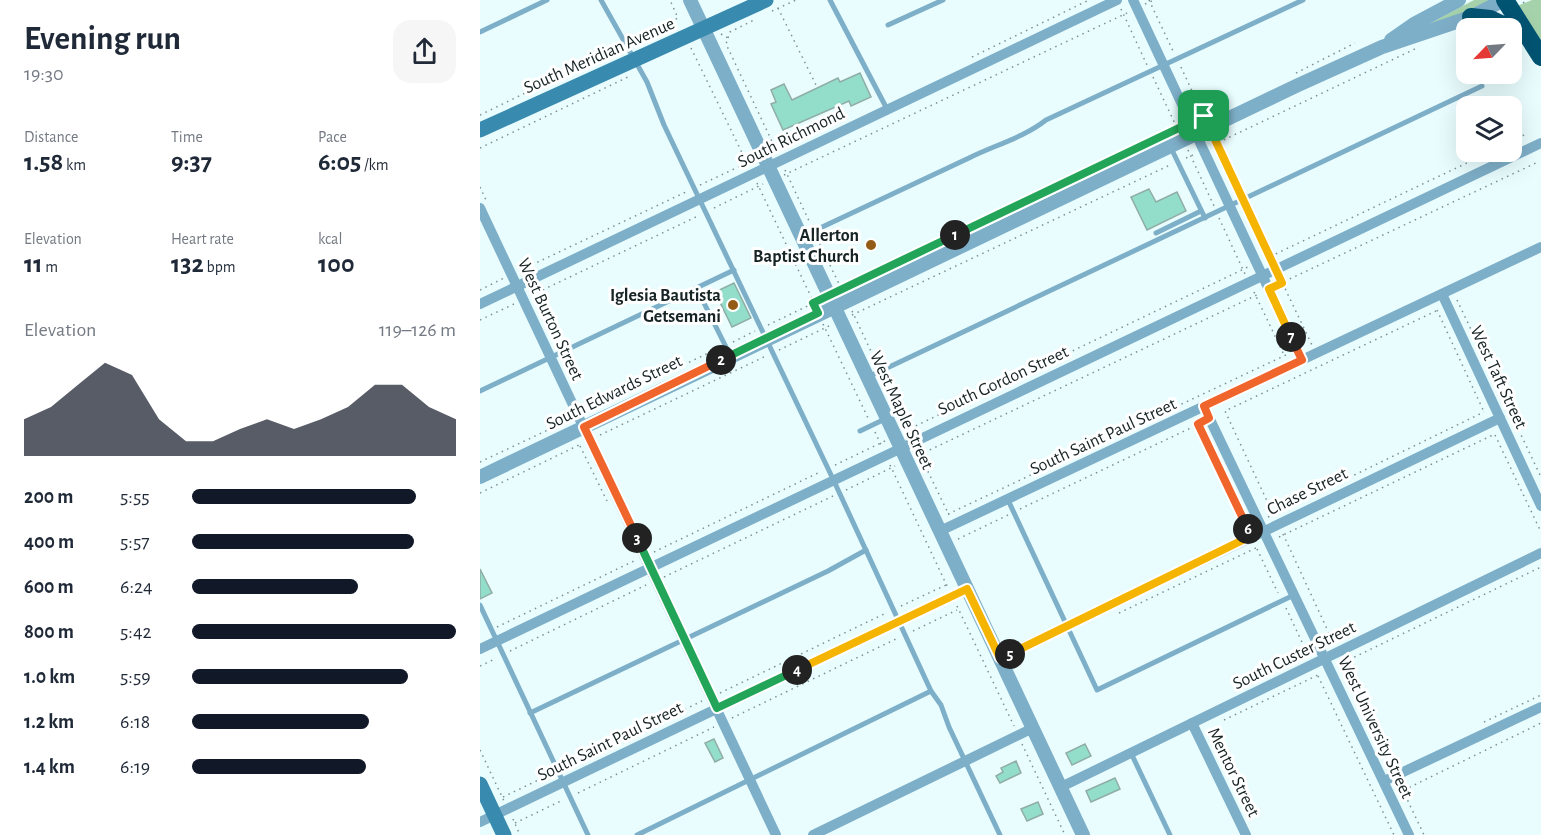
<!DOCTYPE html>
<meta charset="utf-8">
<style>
:root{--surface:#fff;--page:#f6f6f7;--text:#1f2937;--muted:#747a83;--accent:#111827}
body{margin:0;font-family:"Alegreya Sans",sans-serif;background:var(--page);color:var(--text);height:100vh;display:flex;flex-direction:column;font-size:22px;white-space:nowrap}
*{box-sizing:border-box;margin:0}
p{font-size:20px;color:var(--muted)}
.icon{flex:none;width:33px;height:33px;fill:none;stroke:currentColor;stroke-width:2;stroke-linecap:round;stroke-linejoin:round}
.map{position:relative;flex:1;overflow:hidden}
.side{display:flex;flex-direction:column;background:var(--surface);width:480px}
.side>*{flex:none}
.needle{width:39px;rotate:245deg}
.buttons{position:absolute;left:976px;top:18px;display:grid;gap:12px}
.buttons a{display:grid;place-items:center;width:66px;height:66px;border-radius:12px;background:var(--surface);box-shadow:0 6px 24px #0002;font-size:30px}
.pin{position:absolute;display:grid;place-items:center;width:51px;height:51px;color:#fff;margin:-26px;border-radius:12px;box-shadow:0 3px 9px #0006}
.km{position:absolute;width:30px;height:30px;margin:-15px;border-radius:50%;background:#222;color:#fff;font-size:16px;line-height:30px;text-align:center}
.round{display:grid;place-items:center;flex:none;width:63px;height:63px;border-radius:18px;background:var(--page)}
.head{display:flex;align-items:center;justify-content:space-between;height:102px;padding:0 24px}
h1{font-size:33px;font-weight:700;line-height:45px}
.figures{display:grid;grid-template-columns:repeat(3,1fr);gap:9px;height:102px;padding:6px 24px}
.figures div{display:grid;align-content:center}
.figures b{font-size:26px;font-weight:700}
.figures small{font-size:16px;font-weight:400}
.figures p{font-size:16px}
.chart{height:168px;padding:12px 24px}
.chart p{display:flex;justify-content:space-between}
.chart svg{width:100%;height:108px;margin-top:6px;fill:var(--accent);opacity:.7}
ul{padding:0 24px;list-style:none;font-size:20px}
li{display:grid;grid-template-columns:96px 72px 1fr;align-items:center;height:45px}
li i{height:15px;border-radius:8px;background:var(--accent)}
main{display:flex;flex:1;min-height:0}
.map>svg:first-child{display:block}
</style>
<main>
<section class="side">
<div class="head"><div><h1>Evening run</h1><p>19:30</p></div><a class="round"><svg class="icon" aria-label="share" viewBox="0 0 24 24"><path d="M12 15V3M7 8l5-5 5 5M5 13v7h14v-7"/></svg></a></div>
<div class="figures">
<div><p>Distance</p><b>1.58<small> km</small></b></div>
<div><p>Time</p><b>9:37</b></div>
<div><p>Pace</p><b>6:05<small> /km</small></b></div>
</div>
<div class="figures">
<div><p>Elevation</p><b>11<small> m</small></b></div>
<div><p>Heart rate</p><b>132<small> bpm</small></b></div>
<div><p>kcal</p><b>100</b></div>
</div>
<div class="chart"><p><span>Elevation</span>119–126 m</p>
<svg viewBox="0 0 160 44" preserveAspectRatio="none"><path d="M0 44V29L10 24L20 15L30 6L40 11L50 29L60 38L70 38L80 33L90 29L100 33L110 29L120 24L130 15L140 15L150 24L160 29V44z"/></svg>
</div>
<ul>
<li><b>200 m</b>5:55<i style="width:85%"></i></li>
<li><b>400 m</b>5:57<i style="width:84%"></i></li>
<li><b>600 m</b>6:24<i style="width:63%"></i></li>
<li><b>800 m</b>5:42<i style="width:100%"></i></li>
<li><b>1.0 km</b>5:59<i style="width:82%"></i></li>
<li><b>1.2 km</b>6:18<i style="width:67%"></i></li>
<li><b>1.4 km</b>6:19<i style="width:66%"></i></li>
</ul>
</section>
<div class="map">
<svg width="1061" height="835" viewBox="0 0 1061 835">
<rect width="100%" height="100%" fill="#e9fdfe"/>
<g fill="#a5d2aa">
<path d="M994,0H1016L930,34Z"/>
<path d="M1052,0H1061V48L1037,6Z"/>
</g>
<g fill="#92deca" stroke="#90ada5" stroke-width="1.5">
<path d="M380,73L391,97L371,106L369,101L303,130L291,104L296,102L291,90L304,84L312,100L358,78L360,82Z"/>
<path d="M669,189L676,202L697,192L706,211L667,230L651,197Z"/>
<path d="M254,283L271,318L252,327L235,292Z"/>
<path d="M0,569L12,593L0,599Z"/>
<path d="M234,739L243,758L235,762L225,743Z"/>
<path d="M605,744L611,756L592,765L586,753Z"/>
<path d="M536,761L541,773L520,783L516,776L523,772L521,768Z"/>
<path d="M635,778L640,789L611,802L606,791Z"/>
<path d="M558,802L563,814L547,821L541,809Z"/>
</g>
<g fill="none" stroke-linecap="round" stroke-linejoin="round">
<g stroke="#7f8f90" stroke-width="1.5" stroke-dasharray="1.5 4.5" stroke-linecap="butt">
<path d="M669,0L693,51"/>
<path d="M1043,3L1048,0"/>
<path d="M665,4L674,0"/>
<path d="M298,8L336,85"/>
<path d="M641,9L667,65"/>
<path d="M292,11L316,0"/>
<path d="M241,34L248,38L246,44L297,152"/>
<path d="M248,38L250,32L274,20"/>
<path d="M153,41L198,18L190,0"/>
<path d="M211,48L268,165"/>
<path d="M492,57L609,0"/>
<path d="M701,67L724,117"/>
<path d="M816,73L875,43"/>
<path d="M673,77L698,130"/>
<path d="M0,115L138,48"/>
<path d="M721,118L730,114"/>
<path d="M734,137L760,193"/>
<path d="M1032,141L1046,134"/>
<path d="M733,145L937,48"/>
<path d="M0,148L148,77"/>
<path d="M296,149L336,129L346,127"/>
<path d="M708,150L734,206"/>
<path d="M706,158L715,154"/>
<path d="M305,170L330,223"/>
<path d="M304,175L647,13"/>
<path d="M277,183L334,303"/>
<path d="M220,185L273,160"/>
<path d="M0,187L6,200"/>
<path d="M766,205L792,260"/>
<path d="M234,208L283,184"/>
<path d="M739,218L765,274"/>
<path d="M337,238L361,288"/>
<path d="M785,259L1010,152"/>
<path d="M41,270L208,191"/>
<path d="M800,278L832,345"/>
<path d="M799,284L1058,162"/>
<path d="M0,290L24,278"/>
<path d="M361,290L525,212"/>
<path d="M774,292L804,355"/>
<path d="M52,295L218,216"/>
<path d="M977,300L1061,477"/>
<path d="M957,310L1004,412"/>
<path d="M372,311L397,364"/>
<path d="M372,315L690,165"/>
<path d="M0,320L34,304"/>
<path d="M343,324L389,420"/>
<path d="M288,325L338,301"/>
<path d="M253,342L275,331"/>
<path d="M299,350L351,325"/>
<path d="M404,379L430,434"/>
<path d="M106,411L237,349"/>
<path d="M721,423L718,424L767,528"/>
<path d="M425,431L768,267"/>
<path d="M395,432L402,447"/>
<path d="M120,435L286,356"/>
<path d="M1015,435L1061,532"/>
<path d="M100,446L127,501"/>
<path d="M439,455L779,294"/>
<path d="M440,455L469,515"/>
<path d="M0,462L89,420"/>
<path d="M355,465L405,441"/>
<path d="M410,465L468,588"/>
<path d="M366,490L415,466"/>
<path d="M0,493L99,445"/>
<path d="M540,509L717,425"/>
<path d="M468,514L808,354"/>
<path d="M794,516L745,411L956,311"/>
<path d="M788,517L1004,412"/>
<path d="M803,534L854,644"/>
<path d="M799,537L1015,434"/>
<path d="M478,539L528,515"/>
<path d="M777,549L798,593"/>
<path d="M174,552L340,472"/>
<path d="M184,577L353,496"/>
<path d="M421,606L466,585"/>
<path d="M477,606L534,726"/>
<path d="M806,608L828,655"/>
<path d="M639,613L778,547"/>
<path d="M17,627L156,560"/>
<path d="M433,631L477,610"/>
<path d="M30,651L166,585"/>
<path d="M863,662L911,766"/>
<path d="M858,665L1061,567"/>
<path d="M0,666L15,659"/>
<path d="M838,676L914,835"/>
<path d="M240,693L406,613"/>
<path d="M252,718L418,638"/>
<path d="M744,720L840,674"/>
<path d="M1004,722L1061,695"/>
<path d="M542,744L585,835"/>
<path d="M0,750L24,801"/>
<path d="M86,767L222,701"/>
<path d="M920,784L944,835"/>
<path d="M924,790L1061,723"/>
<path d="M98,793L234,727"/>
<path d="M23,797L71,774"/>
<path d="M33,819L40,835"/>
<path d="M35,823L83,800"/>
</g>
<g stroke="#7eafc8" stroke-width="5">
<path d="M121,0L167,82L184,125L353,479L451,691L461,705L469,727L520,835"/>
<path d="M350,0L407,109"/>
<path d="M408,25L463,0"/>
<path d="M0,32L67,0"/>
<path d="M691,148L725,218"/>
<path d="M676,233L721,211"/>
<path d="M323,236C378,210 433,184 489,158C515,145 543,138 566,120L823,0"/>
<path d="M220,295L250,355"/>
<path d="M388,377L1002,86"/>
<path d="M0,391L254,270"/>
<path d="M380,431L405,419"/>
<path d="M528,500L617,690L814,595"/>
<path d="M0,605L108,835"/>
<path d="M50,713L348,571L386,550"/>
<path d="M651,753L690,835"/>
<path d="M157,835L451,691"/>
</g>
<g stroke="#7eafc8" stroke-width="10">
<path d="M653,0L822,360"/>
<path d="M0,208L296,835"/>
<path d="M962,294L1061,506"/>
<path d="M0,304L637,0"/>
<path d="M724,407L929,835"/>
<path d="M460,531L1061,247"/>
<path d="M0,649L1061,143"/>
<path d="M520,658L1020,418"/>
<path d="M712,723L766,835"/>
<path d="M904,781L1061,707"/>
<path d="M581,787L1061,553"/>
<path d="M0,822L487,589"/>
<path d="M333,835L553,728"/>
</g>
<g stroke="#7eafc8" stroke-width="14">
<path d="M210,0L603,835"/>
<path d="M911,40L934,24L979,0"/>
<path d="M0,477L816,86L902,47L991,17L1024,0"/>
</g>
<g stroke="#398aaf" stroke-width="15">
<path d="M0,130L286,0"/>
<path d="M0,784L24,835"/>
</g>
<g stroke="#025473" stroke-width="18">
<path d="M1025,0L1061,57"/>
<path d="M991,17L1010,19L1029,28"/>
</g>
</g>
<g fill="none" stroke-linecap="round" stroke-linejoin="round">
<g stroke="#fff" stroke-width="12">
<path id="split-1" d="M475,235L724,116"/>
</g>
<g stroke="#fff" stroke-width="12">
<path id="split-2" d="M241,360L338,313L333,303L475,235"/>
</g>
<g stroke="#fff" stroke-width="12">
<path id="split-3" d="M157,538L104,427L241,360"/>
</g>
<g stroke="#fff" stroke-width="12">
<path id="split-4" d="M157,538L237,708L317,670"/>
</g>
<g stroke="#fff" stroke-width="12">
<path id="split-5" d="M317,670L487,589L520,658L530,654"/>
</g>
<g stroke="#fff" stroke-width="12">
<path id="split-6" d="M530,654L771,536L768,529"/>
</g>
<g stroke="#fff" stroke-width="12">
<path id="split-7" d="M768,529L718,424L729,418L724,406L822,360L811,337"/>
</g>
<g stroke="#fff" stroke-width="12">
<path id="split-8" d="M724,116L802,283L789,289L811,337"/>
</g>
<use href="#split-1" stroke="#22a559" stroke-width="8"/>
<use href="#split-2" stroke="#22a559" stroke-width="8"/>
<use href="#split-3" stroke="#f0652b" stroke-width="8"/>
<use href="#split-4" stroke="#22a559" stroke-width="8"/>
<use href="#split-5" stroke="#f5b400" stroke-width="8"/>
<use href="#split-6" stroke="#f5b400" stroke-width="8"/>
<use href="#split-7" stroke="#f0652b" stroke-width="8"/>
<use href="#split-8" stroke="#f5b400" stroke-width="8"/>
</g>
<g fill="#945b17" stroke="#fff" stroke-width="2">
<circle cx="391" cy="245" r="6"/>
<circle cx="253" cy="305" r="6"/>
</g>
<g text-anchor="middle" stroke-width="6" stroke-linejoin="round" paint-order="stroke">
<g font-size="18" fill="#172324" stroke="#fff">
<text transform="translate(119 55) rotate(-24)" y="6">South Meridian Avenue</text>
<text transform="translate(311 137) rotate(-26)" y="6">South Richmond</text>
<text transform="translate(71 319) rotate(65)" y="6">West Burton Street</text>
<text transform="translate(1019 377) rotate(65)" y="6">West Taft Street</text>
<text transform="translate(523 380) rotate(-25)" y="6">South Gordon Street</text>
<text transform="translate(134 392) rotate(-26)" y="6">South Edwards Street</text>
<text transform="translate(422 410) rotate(65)" y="6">West Maple Street</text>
<text transform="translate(623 436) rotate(-25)" y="6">South Saint Paul Street</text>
<text transform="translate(827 491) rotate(-26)" y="6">Chase Street</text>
<text transform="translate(814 655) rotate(-26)" y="6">South Custer Street</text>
<text transform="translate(896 727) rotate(65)" y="6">West University Street</text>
<text transform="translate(130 741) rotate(-26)" y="6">South Saint Paul Street</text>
<text transform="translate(754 772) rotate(64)" y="6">Mentor Street</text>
</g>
<g font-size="18" font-weight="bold" fill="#172324" stroke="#fff" text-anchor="end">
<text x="379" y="241">Allerton<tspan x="379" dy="21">Baptist Church</tspan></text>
<text x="241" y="301">Iglesia Bautista<tspan x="241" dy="21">Getsemani</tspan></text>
</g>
</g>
</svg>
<div class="buttons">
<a><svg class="needle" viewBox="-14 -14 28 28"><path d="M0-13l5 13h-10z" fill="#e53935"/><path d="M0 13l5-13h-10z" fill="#747a83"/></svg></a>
<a><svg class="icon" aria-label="layers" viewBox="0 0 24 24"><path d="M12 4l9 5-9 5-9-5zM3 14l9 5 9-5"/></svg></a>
</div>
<div class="pin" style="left:724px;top:116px;background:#1e9e55"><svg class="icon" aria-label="arrive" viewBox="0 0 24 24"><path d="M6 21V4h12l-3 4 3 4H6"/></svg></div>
<b class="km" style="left:475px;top:235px">1</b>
<b class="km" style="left:241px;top:360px">2</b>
<b class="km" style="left:157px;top:538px">3</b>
<b class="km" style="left:317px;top:670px">4</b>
<b class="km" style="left:530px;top:654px">5</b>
<b class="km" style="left:768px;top:529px">6</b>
<b class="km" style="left:811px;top:337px">7</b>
</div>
</main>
